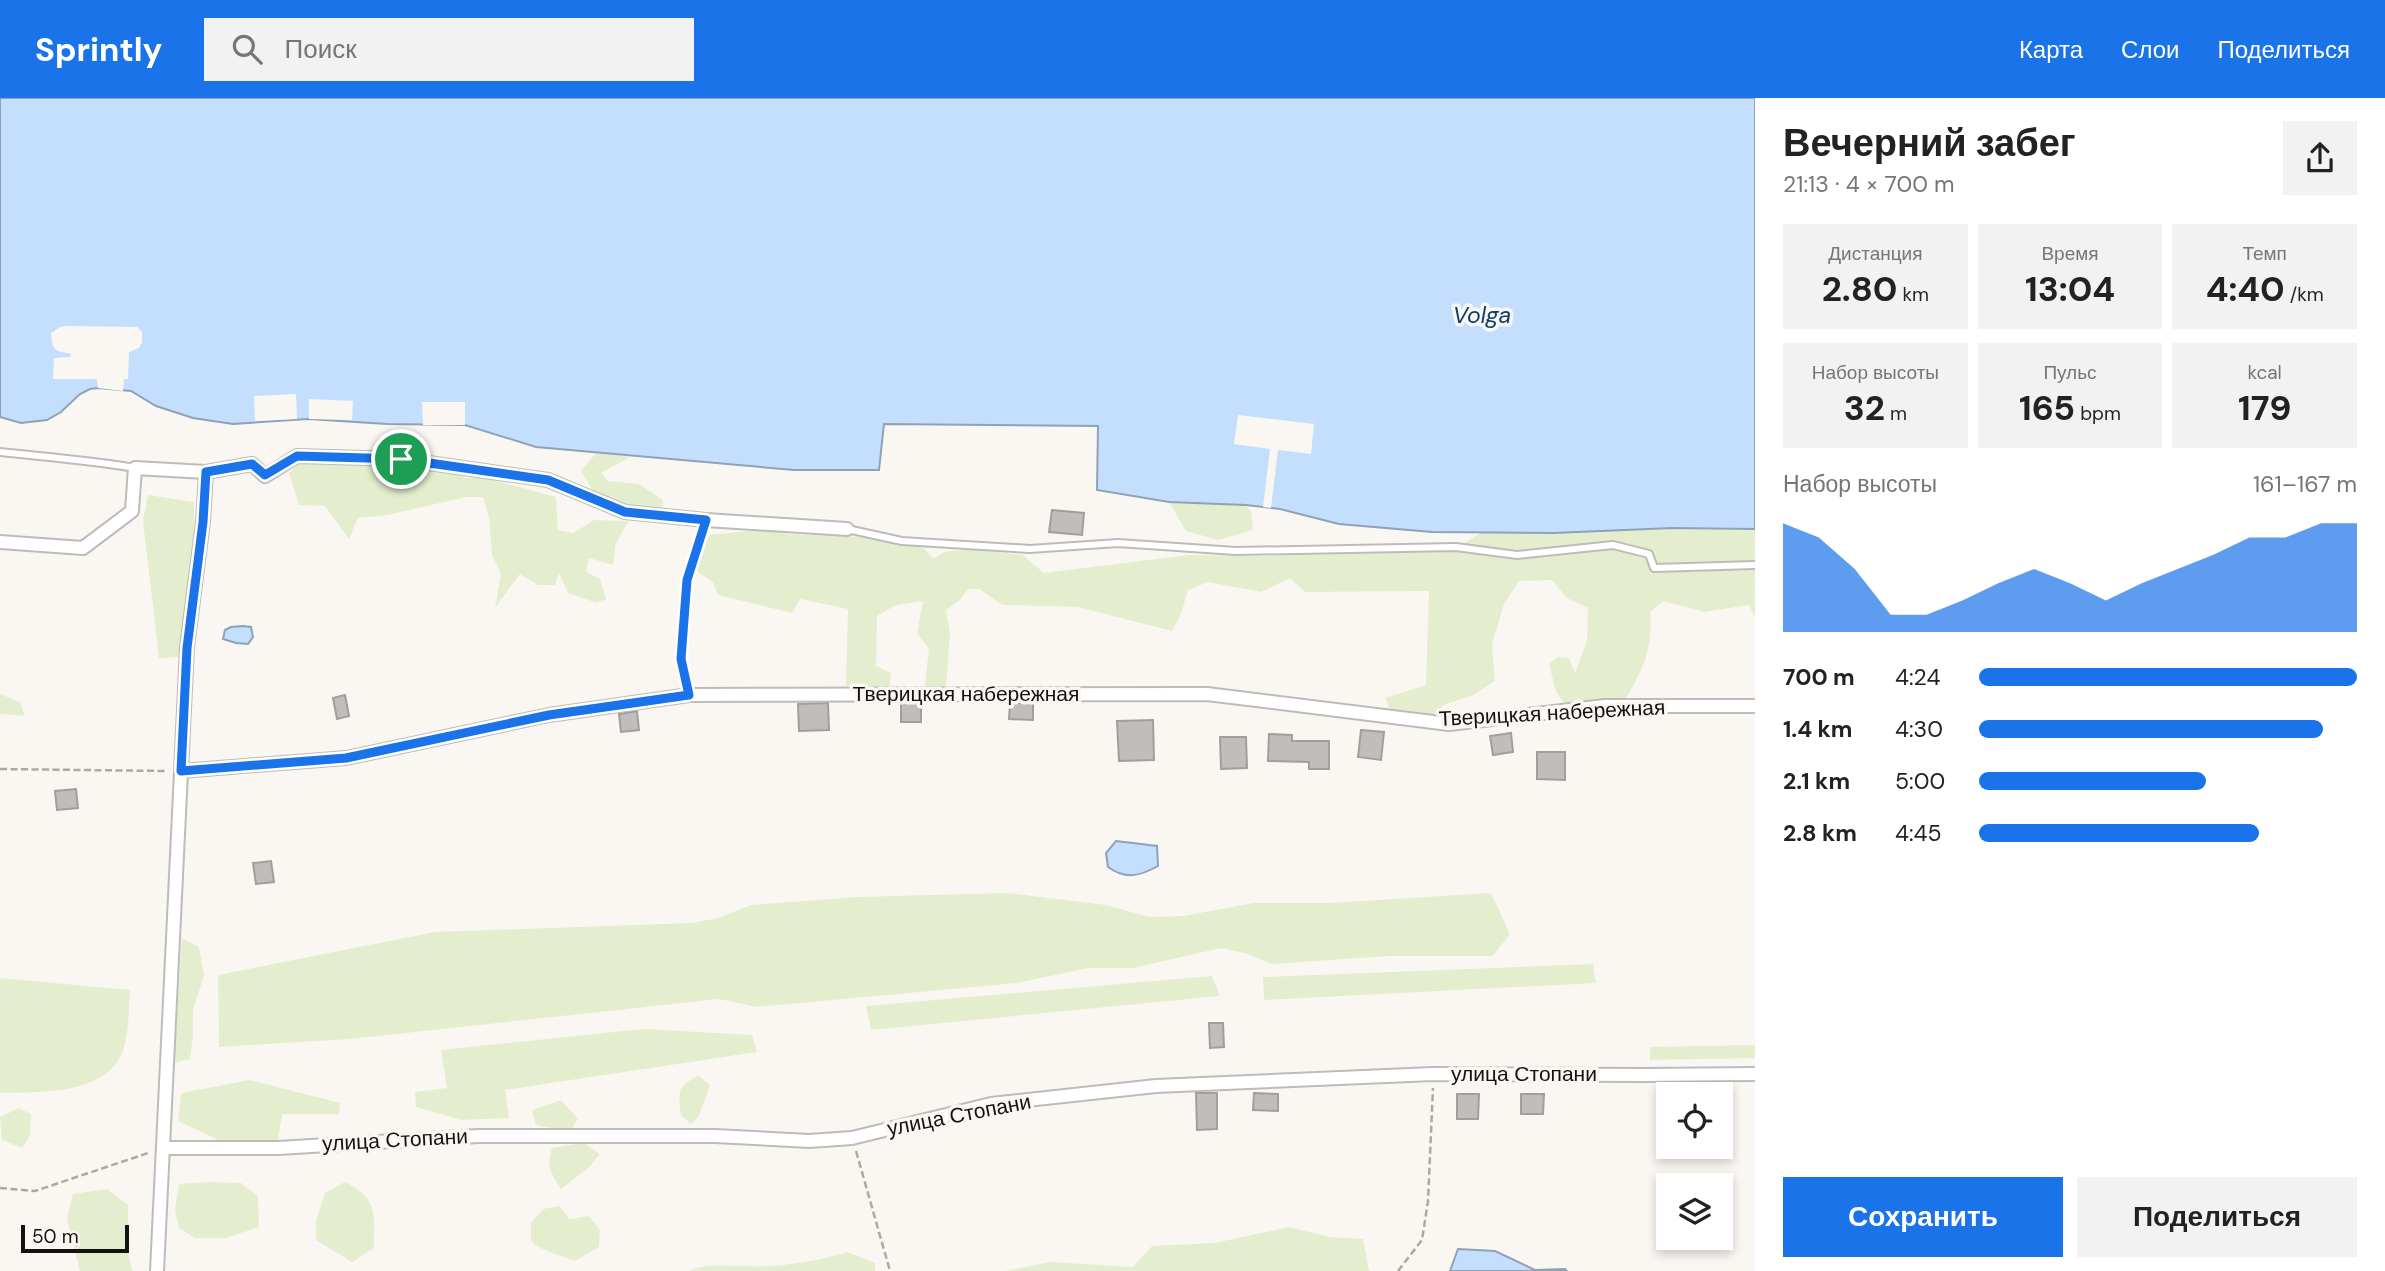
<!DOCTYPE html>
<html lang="ru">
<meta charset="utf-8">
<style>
:root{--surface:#fff;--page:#f2f2f2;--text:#222;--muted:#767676;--accent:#1a73e8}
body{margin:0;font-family:"DM Sans",sans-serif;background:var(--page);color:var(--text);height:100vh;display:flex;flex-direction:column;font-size:26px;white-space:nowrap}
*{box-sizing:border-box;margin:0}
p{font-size:23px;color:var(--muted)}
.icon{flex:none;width:38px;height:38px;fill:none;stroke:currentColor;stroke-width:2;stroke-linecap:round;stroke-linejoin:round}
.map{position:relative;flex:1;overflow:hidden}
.drawer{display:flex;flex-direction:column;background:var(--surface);width:630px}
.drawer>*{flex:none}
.tools{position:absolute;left:1656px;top:984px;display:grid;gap:14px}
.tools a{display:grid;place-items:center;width:77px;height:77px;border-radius:0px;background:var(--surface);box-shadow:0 4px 10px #0003;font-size:35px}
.scale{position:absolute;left:21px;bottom:18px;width:108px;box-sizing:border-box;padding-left:7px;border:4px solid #131210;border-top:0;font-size:19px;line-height:24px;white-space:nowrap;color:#131210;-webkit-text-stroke:5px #faf7f3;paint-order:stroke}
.pin{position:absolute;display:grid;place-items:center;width:60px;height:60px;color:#fff;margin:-30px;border:4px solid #fff;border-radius:50%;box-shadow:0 2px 7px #0007}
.round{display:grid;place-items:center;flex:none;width:74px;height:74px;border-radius:0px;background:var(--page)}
.head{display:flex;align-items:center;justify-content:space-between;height:119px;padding:0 28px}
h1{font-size:38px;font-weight:700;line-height:52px}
.metrics{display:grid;grid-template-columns:repeat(3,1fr);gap:10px;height:119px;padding:7px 28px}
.metrics div{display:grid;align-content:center;border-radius:0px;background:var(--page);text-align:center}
.metrics b{font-size:35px;font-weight:700}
.metrics small{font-size:19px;font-weight:400}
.metrics p{font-size:19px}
.chart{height:196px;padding:14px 28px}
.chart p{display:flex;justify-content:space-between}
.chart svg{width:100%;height:126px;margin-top:7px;fill:var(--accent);opacity:.7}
.cta{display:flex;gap:14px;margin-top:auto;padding:14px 28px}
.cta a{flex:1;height:80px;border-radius:0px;background:var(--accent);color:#fff;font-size:28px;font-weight:700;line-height:80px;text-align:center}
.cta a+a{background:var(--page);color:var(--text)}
ul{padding:0 28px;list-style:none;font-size:23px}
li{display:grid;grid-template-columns:112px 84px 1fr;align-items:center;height:52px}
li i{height:18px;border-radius:9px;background:var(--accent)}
header{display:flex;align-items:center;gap:42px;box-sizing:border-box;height:98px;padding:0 35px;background:var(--accent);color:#fff}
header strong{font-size:33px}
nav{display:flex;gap:38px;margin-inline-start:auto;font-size:24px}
.search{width:490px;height:63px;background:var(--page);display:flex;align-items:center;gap:18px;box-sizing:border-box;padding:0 24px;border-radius:0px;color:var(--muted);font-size:26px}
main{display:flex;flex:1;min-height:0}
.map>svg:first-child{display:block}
</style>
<header>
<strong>Sprintly</strong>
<div class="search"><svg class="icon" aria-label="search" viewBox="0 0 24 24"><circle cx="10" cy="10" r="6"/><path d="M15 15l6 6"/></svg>Поиск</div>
<nav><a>Карта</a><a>Слои</a><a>Поделиться</a></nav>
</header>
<main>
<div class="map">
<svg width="1755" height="1173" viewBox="0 0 1755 1173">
<rect width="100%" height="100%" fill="#faf7f3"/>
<g fill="#e4eecf">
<path d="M596,355L630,359L601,375L608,383L639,386L663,402L662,413L615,404L594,395L581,373Z"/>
<path d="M302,362L350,363L451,372L465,380H486L556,399L558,432L573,435L594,422L629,423L616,445L613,467L589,460L586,474L600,481L606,501L597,505L568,495L559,475L555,487H538L520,476L495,510L501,476L492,457L489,420L483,399H466L388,417L358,420L349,441L325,408L299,407L289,375Z"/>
<path d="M148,397L194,404L195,446L178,559L159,560L143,423Z"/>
<path d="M1169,404L1246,407L1251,414L1253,432L1218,442L1186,433Z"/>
<path d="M778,430L787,436L864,439L923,450L934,461L944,454L968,451L1023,457L1044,475L1189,457L1262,458L1454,452L1482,434L1554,435L1672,430L1755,431V519L1749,507L1705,514L1663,503L1650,514C1653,552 1643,571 1624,604L1568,610L1556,594L1549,566L1558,559L1569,560L1575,575L1587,542L1588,510L1567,500L1552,482L1519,483L1504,506L1492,546L1495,583L1473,597L1444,607L1432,618L1392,615L1385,600L1426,587L1429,493L1305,494L1290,480L1261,494L1208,484L1188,492L1181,516L1172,533L1078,509L1002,507L979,491H968L960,502L946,512L950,536L946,590L924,593L929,551L917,535L923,503L896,507L877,518L876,568L891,575L889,591L846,588L848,511L800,501L792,515L718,497L713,484L696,473L709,437Z"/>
<path d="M0,596L20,604L25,618L0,616Z"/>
<path d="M1008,795L1106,807L1150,819L1183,818L1254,805H1330L1491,795L1510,836L1493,858H1388L1272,866L1248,856L1221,850L1133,870H1088L1017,885L757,909L719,901L350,941L219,949L218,877L435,834L692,825L718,820L751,807L856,799Z"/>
<path d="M182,840L199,849L204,877L193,912V937L190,961L174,965Z"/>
<path d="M1593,866L1596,885L1264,902L1263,879Z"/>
<path d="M1212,878L1220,898L871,932L866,908Z"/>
<path d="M0,880L130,892C128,914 130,944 118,963C95,997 36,994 0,995Z"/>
<path d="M643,931L752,937L757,954L505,992L509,1020L461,1022L416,1009L415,994L447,990L441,952Z"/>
<path d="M1755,947V960L1650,962V949Z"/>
<path d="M698,977L710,987L699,1018L691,1026L681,1017C678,993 677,990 698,977Z"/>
<path d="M250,982L340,1005L339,1016H282L278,1043L227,1046L178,1023L181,995Z"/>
<path d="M561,1002L578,1021L570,1033L536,1027L532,1012Z"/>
<path d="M19,1010L31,1016L30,1038L22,1050L2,1042L0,1019Z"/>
<path d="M584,1045L600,1056L588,1070L561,1091C551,1075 546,1068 552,1050Z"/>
<path d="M209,1084L241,1085L258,1098L259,1129L226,1140H195L179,1130L175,1113L179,1086Z"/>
<path d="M345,1084C379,1102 374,1115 374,1150L352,1164L316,1142V1123L325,1095Z"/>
<path d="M107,1091L128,1107V1155L132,1173H80L67,1121L73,1096Z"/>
<path d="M560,1108L569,1121L589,1118L600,1132L599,1149L575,1163C565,1159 536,1151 532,1143C530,1138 531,1130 531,1125L543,1111Z"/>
<path d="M1289,1129L1330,1139L1363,1141L1369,1173H1005L1051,1164L1133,1169L1152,1148L1214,1145Z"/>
<path d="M847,1154L875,1165V1173H689C709,1163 747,1170 771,1168C797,1166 822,1162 847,1154Z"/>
</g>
<g fill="#c4dffd" stroke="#8fa2b6" stroke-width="2">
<path d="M0,0H1755V431L1672,430L1554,435L1432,434L1339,426L1280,411L1246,407L1169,404L1097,392L1098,328L884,326L879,372H794L536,349L465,327L387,326L308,321L233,326L193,320L156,308L131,293L98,290L90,291L80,296L61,314L47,322L21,325L0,319Z"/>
<path d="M243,528L251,529L253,539L248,546L236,545L223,541L225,532L231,529Z"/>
<path d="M1116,743L1157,748L1158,768C1140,778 1126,782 1108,769L1106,755Z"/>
<path d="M1458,1151L1495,1153L1535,1172L1565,1171L1567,1173H1450Z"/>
</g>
<g fill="#faf7f3">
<path d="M66,228L137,229L142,234V244L139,250L129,254L128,281H124L123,293L98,290L97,281H53L54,260L70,259L71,256L58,253L54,250L52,245L51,235L60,229Z"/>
<path d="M296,296L297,321L255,323L254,298Z"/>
<path d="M309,301L353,303L352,322L309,321Z"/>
<path d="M422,304H465V327H423Z"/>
<path d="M1238,317L1314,326L1311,356L1278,352L1271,410L1263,409L1270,351L1234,346Z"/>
</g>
<g fill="#c1bdba" stroke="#a29e9b" stroke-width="2">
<path d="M1052,412L1084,415L1082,437L1049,434Z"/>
<path d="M345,597L349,618L337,621L333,600Z"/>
<path d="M828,605L829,632L799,633L798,606Z"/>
<rect x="901" y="605" width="20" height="19"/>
<path d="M1010,605H1033V622L1009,621Z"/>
<path d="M637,613L639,632L621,634L619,616Z"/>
<path d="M1153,622L1154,662L1119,663L1117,623Z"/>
<path d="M1361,632L1384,634L1381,662L1358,659Z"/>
<path d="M1511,635L1513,654L1493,657L1490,638Z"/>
<path d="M1269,636L1292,637V643H1329V671H1309V664L1268,663Z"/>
<path d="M1220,639H1246L1247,670L1221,671Z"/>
<path d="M1537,654H1565V682L1537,681Z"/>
<path d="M76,691L78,710L57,712L55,693Z"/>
<path d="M271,763L274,784L256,786L253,765Z"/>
<path d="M1209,925H1223L1224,949L1210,950Z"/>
<path d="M1196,995H1217V1031L1197,1032Z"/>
<path d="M1254,995L1278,996V1013L1253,1012Z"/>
<path d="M1457,996H1479L1478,1021H1457Z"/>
<path d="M1521,996H1544L1543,1016H1521Z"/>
</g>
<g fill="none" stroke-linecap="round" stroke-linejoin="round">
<g stroke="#bebcb8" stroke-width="10">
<g id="service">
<path d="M0,354C46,359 89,362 135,370"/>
<path d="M847,431L902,443L1030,451L1118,445L1236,453L1456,449L1517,457L1613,447L1649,456L1654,470L1755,467"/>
<path d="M689,597L681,561L687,482L706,422"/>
</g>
</g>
<g stroke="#bebcb8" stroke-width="16">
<g id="minor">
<path d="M0,444L83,450L132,413L135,370L206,374L252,366L265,378L297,358L401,361L548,382L625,414L706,422L847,431"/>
<path d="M181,673L346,660L549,617L689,597L1207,596L1449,626L1605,608H1755"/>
<path d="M164,1050H278L478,1038H715L809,1043L852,1040L991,1006L1156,988L1433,976L1646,977L1755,976"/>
<path d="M157,1173L187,549L203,424L206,374"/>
</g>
</g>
<g stroke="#aba9a5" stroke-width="2.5" stroke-dasharray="7 3.5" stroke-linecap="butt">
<path d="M0,671L167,673"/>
<path d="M856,1053L890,1173"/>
<path d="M0,1090L35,1093L151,1054"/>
<path d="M1398,1173L1422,1142L1428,1103L1433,990"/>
</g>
<use href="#service" stroke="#fff" stroke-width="6"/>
<use href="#minor" stroke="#fff" stroke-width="12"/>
</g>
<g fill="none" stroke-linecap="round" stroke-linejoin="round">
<g stroke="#fff" stroke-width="14">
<path id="route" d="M297,358L401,361L548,382L625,414L706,422L687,482L681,561L689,597L549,617L346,660L181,673L187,550L203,424L206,374L252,366L265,377Z"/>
</g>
<use href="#route" stroke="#1a73e8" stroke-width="9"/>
</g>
<g text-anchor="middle" stroke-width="7" stroke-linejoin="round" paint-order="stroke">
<g font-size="21" fill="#131210" stroke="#faf7f3">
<text x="966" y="603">Тверицкая набережная</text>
<text transform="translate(1552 615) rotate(-3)" y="7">Тверицкая набережная</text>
<text x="1524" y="983">улица Стопани</text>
<text transform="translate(959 1017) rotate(-11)" y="7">улица Стопани</text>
<text transform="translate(395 1042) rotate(-3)" y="7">улица Стопани</text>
</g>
<g font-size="23" font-style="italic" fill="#0b3c6a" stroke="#faf7f3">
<text x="1482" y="225">Volga</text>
</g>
</g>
</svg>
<div class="tools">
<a><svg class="icon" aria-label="locate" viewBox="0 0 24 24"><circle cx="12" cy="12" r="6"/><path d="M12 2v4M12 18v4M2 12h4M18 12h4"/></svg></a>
<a><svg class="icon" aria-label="layers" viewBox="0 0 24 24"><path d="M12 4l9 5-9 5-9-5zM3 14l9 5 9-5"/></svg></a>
</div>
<div class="scale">50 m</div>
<div class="pin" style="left:401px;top:361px;background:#1e9e55"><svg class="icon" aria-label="arrive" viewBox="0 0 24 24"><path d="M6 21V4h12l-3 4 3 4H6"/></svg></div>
</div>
<section class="drawer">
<div class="head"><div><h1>Вечерний забег</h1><p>21:13 · 4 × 700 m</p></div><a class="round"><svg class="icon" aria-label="share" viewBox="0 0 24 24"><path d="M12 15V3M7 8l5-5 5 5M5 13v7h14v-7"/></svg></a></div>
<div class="metrics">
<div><p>Дистанция</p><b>2.80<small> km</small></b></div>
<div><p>Время</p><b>13:04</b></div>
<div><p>Темп</p><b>4:40<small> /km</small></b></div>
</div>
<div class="metrics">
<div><p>Набор высоты</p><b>32<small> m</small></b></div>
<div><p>Пульс</p><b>165<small> bpm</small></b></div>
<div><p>kcal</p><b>179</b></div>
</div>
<div class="chart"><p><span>Набор высоты</span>161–167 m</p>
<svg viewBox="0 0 160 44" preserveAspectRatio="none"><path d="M0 44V6L10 11L20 22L30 38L40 38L50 33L60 27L70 22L80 27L90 33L100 27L110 22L120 17L130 11L140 11L150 6L160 6V44z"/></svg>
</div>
<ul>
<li><b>700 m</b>4:24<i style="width:100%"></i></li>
<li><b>1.4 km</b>4:30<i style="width:91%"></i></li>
<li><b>2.1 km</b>5:00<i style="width:60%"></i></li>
<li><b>2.8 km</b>4:45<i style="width:74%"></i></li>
</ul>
<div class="cta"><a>Сохранить</a><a>Поделиться</a></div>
</section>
</main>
